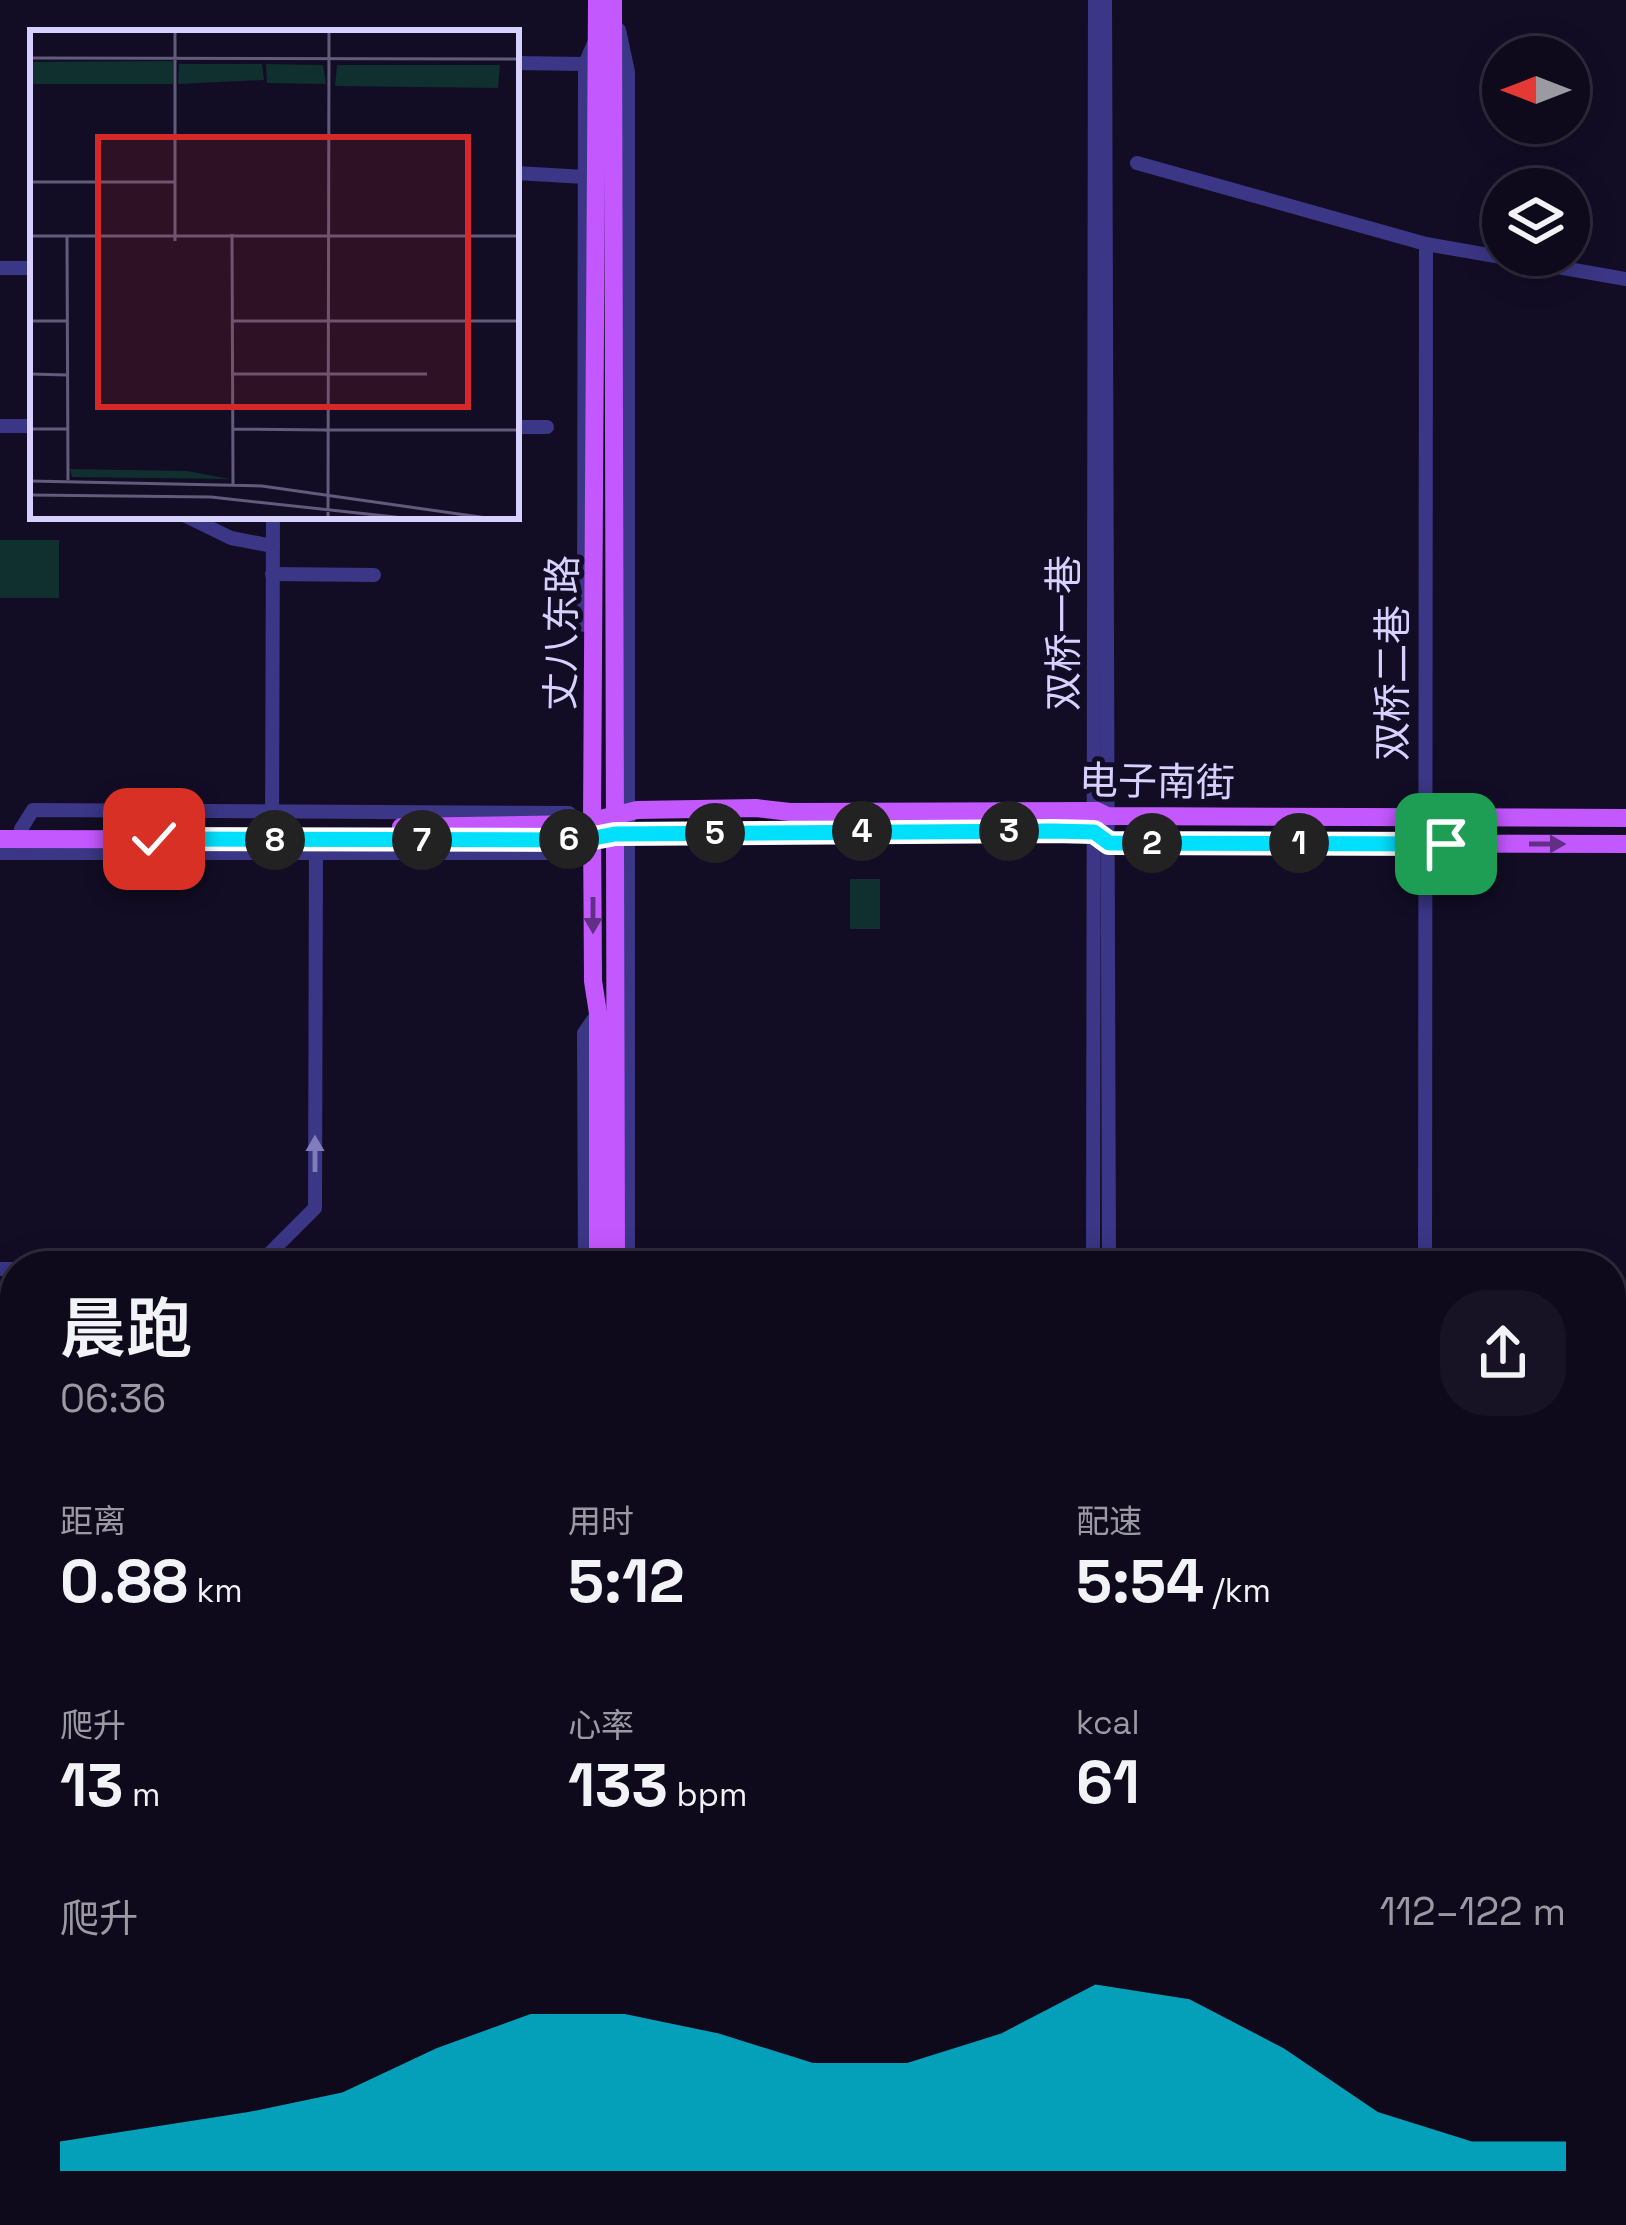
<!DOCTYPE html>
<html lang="zh">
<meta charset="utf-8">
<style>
:root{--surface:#0e0a1c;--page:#171325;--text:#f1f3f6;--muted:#9b9aa3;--line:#2e2b3b;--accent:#00dffc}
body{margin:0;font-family:"Space Grotesk","Noto Sans SC",sans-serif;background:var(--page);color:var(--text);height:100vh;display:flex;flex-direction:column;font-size:45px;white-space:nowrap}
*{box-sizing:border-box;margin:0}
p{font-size:39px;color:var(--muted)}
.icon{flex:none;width:66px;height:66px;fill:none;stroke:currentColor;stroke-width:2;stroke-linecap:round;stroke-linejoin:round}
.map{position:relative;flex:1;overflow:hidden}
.drawer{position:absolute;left:0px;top:1251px;width:1626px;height:975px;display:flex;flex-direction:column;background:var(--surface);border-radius:48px 48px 0 0;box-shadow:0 6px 30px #0003,0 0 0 3px var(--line)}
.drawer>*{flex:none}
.needle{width:78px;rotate:270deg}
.fabs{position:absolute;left:1482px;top:36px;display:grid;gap:24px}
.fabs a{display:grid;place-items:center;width:108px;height:108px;border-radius:50%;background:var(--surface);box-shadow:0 6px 30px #0003,0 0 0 3px var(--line);font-size:60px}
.pin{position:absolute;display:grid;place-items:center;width:102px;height:102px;color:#fff;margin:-51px;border-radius:24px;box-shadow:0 6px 18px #0006}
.km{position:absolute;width:60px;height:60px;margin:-30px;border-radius:50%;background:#222;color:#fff;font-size:33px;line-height:60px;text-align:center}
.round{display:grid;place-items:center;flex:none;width:126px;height:126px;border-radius:48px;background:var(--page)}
.head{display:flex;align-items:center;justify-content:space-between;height:204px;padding:0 60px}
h1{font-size:66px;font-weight:600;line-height:90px}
.stats{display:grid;grid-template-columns:repeat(3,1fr);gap:18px;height:204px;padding:12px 60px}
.stats div{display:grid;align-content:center}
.stats b{font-size:60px;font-weight:600}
.stats small{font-size:33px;font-weight:400}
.stats p{font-size:33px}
.chart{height:336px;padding:24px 60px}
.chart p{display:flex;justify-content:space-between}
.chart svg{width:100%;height:216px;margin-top:12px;fill:var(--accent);opacity:.7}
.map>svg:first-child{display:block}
</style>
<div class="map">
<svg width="1626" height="2225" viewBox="0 0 1626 2225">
<rect width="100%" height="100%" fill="#120d25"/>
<g fill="#102f2f">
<rect x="0" y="540" width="59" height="58"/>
<rect x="850" y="879" width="30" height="50"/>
</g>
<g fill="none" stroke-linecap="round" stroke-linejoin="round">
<g stroke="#3b3686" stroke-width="14">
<path d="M1105,0L1109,1266"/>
<path d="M619,30L628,72V1266"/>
<path d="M516,63L585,64"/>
<path d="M1137,163L1426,244L1626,279"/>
<path d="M516,173L585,177"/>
<path d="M0,268H33"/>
<path d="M0,426H33"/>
<path d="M516,427H547"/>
<path d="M186,516L231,538L273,546"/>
<path d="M272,574L374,575"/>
<path d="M584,625L585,64L594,43"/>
<path d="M21,829L33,810L569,813L580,824"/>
<path d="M272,840L273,516"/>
<path d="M0,853H574L584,840"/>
<path d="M257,1266L315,1208L316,845"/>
<path d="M585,1266L584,1033L598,1013"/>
<path d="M1093,1266L1095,0"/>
<path d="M1425,1266L1426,244"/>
<path d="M0,1269H15"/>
<path d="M1611,1415H1626"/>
<path d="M1611,1437H1626"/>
<path d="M1611,1645H1626"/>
<path d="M0,1761H15"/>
<path d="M1611,1996H1626"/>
<path d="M1611,2138H1626"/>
<path d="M628,2211V2225"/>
<path d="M272,2225V2211"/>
<path d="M583,2225V2211"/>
<path d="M760,2225V2211"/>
<path d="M933,2225V2211"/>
<path d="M1079,2225V2211"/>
<path d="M1242,2225V2211"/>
<path d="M1406,2225L1407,2211"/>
<path d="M1534,2225V2211"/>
</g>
<g stroke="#c458ff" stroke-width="18">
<path d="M597,0L592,823L593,981L598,1013V1266"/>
<path d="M613,0L616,1266"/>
<path d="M401,827L580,824L637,810L756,808L790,812L1097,811L1107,816L1626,818"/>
<path d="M0,839L584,840L638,833L1054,831L1094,832L1109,843L1626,844"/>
<path d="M599,2211V2225"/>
<path d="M616,2211V2225"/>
</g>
</g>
<defs><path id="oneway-solid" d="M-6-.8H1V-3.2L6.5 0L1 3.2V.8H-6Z" transform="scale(3)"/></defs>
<g fill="#622f87">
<use href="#oneway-solid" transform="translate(1547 844)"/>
<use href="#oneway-solid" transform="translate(593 915) rotate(90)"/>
</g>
<use fill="#817cbc" href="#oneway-solid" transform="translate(315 1154) rotate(-90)"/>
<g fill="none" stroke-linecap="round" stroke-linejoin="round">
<g stroke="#fff" stroke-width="24">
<path id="route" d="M154,839L584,840L615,834L1054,831L1094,832L1109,843L1446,844"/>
</g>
<use href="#route" stroke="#00dffc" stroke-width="15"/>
</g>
<g text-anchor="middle" stroke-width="10" stroke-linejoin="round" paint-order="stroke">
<g font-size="39" fill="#d7d1ff" stroke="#120d25">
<text transform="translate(561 633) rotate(-89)" y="14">丈八东路</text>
<text transform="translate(1063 633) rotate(-90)" y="14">双桥一巷</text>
<text transform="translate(1392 683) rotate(-90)" y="14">双桥二巷</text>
<text transform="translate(1157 781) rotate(1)" y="14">电子南街</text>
</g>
</g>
<g transform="translate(30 30)">
<rect width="489" height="489" fill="#120d25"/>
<path d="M143,31V54H0V32ZM149,34H232L234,50L148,54ZM236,34L293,35L296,54L237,53ZM307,35H470L468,58L305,56ZM40,439L157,441L200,449L42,447Z" fill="#102f2f"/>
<path fill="none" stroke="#615b7c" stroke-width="3" d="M0,28L489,29M0,152H145M202,204L203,454M0,206H489M37,206L38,450M145,211V1M0,291H37M203,291H489M0,344L37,345M203,344H397M0,399H38M203,399L298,400M298,400H489M0,451L232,456L457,488M0,465L181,467L374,488M298,488L299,1"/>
<path fill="#d62828" fill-opacity="0.15" stroke="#d62828" stroke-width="6" d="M68,107H438V377H68Z"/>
<rect width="489" height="489" fill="none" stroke="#d7d1ff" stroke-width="6"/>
</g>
</svg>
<div class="fabs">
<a><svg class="needle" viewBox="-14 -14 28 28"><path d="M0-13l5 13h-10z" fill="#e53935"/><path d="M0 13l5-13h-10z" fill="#9b9aa3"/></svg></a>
<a><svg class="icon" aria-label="layers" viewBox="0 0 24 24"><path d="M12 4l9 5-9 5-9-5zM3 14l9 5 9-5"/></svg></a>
</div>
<div class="pin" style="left:1446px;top:844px;background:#1e9e55"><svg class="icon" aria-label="arrive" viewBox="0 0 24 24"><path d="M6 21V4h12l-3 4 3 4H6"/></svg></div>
<div class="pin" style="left:154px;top:839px;background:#d93025"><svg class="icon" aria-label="check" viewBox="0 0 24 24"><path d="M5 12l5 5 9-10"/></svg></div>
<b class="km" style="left:1299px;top:843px">1</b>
<b class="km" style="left:1152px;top:843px">2</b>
<b class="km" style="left:1009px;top:831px">3</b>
<b class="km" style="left:862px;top:831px">4</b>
<b class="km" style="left:715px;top:833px">5</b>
<b class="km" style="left:569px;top:839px">6</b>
<b class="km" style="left:422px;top:840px">7</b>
<b class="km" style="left:275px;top:840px">8</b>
<section class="drawer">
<div class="head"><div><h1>晨跑</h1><p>06:36</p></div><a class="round"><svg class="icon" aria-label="share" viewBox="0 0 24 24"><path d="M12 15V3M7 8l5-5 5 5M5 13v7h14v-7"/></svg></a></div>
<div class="stats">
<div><p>距离</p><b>0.88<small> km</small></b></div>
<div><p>用时</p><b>5:12</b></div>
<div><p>配速</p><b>5:54<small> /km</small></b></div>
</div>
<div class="stats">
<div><p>爬升</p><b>13<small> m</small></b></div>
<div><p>心率</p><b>133<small> bpm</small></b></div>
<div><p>kcal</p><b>61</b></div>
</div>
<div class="chart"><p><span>爬升</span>112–122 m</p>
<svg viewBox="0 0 160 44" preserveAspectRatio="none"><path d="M0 44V38L10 35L20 32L30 28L40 19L50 12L60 12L70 16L80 22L90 22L100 16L110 6L120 9L130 19L140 32L150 38L160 38V44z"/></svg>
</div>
</section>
</div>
